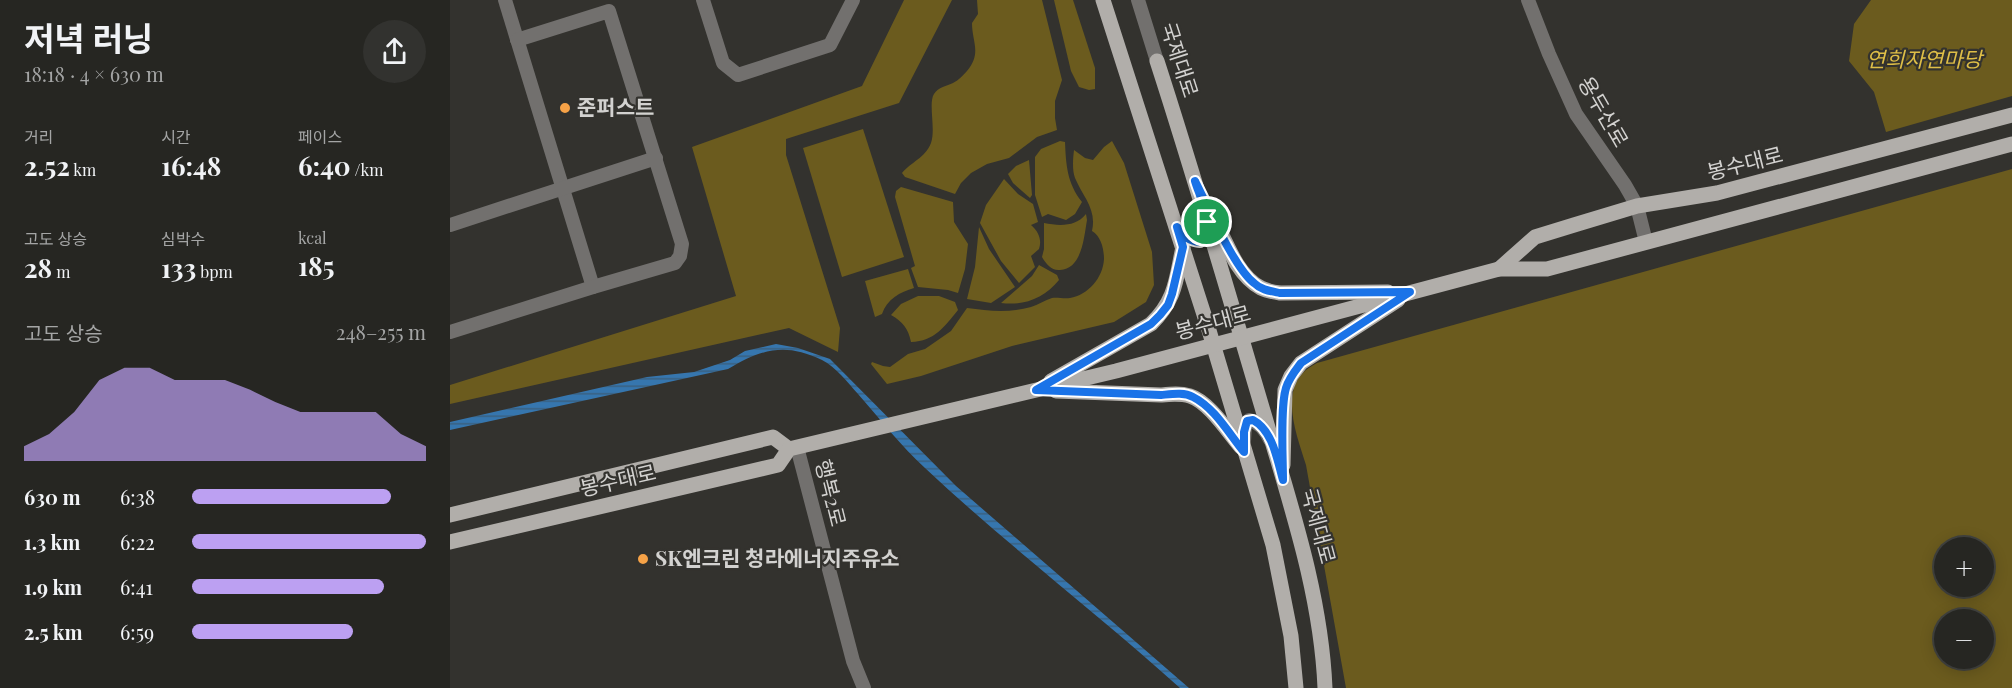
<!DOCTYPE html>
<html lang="ko">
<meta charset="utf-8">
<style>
:root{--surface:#262622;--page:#32322f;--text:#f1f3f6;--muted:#a4a5a5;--line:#424340;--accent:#bca0f2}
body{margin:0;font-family:"Playfair Display","Noto Sans KR",serif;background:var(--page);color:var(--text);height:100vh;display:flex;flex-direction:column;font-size:22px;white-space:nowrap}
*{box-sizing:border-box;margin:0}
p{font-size:20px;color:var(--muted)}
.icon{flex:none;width:33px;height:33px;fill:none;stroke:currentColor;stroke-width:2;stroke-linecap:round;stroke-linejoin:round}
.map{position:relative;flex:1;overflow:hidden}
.side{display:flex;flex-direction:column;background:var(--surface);width:450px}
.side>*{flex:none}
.tools{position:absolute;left:1484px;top:537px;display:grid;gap:12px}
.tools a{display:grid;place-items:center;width:60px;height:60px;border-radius:50%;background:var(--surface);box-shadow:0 3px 15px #0003,0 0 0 2px var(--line);font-size:30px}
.pin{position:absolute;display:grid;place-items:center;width:51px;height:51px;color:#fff;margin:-26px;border:3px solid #fff;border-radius:50%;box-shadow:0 2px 6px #0007}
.round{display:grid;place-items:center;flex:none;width:63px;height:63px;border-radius:32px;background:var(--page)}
.head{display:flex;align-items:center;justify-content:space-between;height:102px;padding:0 24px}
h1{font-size:33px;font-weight:700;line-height:45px}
.metrics{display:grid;grid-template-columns:repeat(3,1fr);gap:9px;height:102px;padding:6px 24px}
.metrics div{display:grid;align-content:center}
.metrics b{font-size:26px;font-weight:700}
.metrics small{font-size:16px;font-weight:400}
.metrics p{font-size:16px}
.chart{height:168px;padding:12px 24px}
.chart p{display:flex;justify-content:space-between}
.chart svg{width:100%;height:108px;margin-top:6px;fill:var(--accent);opacity:.7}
ul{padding:0 24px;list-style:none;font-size:20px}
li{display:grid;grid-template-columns:96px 72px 1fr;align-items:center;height:45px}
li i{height:15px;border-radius:8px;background:var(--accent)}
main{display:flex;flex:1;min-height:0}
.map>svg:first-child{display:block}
</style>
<main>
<section class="side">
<div class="head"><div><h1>저녁 러닝</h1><p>18:18 · 4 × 630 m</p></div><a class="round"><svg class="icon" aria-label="share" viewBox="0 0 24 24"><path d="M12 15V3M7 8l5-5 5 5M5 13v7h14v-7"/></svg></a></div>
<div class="metrics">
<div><p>거리</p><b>2.52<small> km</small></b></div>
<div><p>시간</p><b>16:48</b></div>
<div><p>페이스</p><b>6:40<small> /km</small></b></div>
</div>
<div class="metrics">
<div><p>고도 상승</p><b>28<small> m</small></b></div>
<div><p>심박수</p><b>133<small> bpm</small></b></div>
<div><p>kcal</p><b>185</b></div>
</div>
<div class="chart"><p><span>고도 상승</span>248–255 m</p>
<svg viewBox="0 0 160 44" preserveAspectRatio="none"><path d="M0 44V38L10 33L20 24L30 11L40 6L50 6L60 11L70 11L80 11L90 15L100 20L110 24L120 24L130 24L140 24L150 33L160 38V44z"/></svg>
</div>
<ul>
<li><b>630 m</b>6:38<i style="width:85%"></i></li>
<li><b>1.3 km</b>6:22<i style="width:100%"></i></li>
<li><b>1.9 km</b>6:41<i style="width:82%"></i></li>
<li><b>2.5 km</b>6:59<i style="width:69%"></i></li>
</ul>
</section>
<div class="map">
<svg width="1562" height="688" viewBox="0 0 1562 688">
<defs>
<pattern id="water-rules" width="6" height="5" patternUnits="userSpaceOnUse" patternTransform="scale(1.5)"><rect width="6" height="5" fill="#3676ae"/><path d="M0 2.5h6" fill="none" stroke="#3a6081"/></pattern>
</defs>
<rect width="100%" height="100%" fill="#33322e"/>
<g fill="#6b5b1e" fill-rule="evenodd">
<path d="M454,0H502L449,103L336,139V155L390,328L388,352L339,328L0,404V385L286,296L242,147L412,86Z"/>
<path d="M527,0H592L612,80L605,101V118L607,130L587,137L559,158L537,164L521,173L511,183L505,194L455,177L452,173C461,162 475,158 481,143C486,129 478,103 484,94C488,87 497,86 503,83C509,80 513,75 517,71C532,53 522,42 522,23L528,14Z"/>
<path d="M604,0H623L645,68V89L639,90L629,87L621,71Z"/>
<path d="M1421,0H1562V96L1436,132L1424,92L1399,61L1404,24Z"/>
<path d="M413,129L454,257L392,277L353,148Z"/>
<path d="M610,141L615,142C616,165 617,183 632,202L625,214L616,220L598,214L592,217L585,195V157L591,149Z"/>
<path d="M662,141L674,163L702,252L704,285L696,302L664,322L562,346L471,376L437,384L421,364L422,362L433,366L440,367L458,354L475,349L501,331L517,308C539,311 559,313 581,307C588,305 595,300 602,298C607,297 614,299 620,298C638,295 653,278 654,259C654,249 651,236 642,231C647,209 633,197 625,178C622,170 623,158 624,150L635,158L643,160L654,147Z"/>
<path d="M579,160L582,195L580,198L563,183L558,174L566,166Z"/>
<path d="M1562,169V688H896L856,465C848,439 831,397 852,374C856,369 862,366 867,363ZM1494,548H1533V586H1494ZM1494,620H1533V658H1494Z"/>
<path d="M554,179L568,194L583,204L588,222L581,225C589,232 592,240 589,249L581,256L585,267L569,283L551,261L530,223L536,205Z"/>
<path d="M451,187L503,202L504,222L518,244L515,269L508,293L498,290L468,287L461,268L465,266L445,197L446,191Z"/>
<path d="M636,214L637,220C634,237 632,269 610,270C602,271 596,264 592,257L594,249V223C609,226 626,227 636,214Z"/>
<path d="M529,227L539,249L565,287L541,303L517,299L525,267Z"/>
<path d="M589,265L607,275L609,280C594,298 575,306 551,303L582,276Z"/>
<path d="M458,269L464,288C450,292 437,299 432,314L425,317L415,281Z"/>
<path d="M468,296H489L505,302L508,310C494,327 485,341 461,342C458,328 453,322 441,315L451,304Z"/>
</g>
<path fill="url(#water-rules)" d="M326,344L348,348L380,359L506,486L739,688H730C647,613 557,545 475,468C451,446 430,419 408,394C398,383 386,367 372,360C335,342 312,349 278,369L0,430V422L197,377L244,372L280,360L295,351Z"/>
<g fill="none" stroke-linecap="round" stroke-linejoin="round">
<g stroke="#72706e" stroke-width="14">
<path d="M55,0L143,287"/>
<path d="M253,0L273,63L288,75L380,45L403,0"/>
<path d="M688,0L707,61"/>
<path d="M1078,0L1099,54L1126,114L1175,185L1187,206L1196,242"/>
<path d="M0,225L206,158"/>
<path d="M727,227L736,238L750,241L756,234L757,222"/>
<path d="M0,332L143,287L225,263L230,256L232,244L159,11L67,40"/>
<path d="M794,441L795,425L799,420C810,422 816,431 820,440"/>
<path d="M347,447L403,661L414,688"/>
</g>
<g stroke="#b1aeaa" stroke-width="15">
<path d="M653,0L758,327L823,545L841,636L846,688"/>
<path d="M707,61C745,178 779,296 814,414C840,504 871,593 875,688"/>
<path d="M763,216C775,239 786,275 811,288C817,291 823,292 830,293L938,292"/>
<path d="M1049,269L1085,237L1124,225L1187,206L1267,193L1562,115"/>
<path d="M601,381L701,324C726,300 726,279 733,247"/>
<path d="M606,391L711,395C721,394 730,393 740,396C759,402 778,432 791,447"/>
<path d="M833,465L835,390L841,376L851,363L948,300"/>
<path d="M0,515L323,437L339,449"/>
<path d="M0,542L328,465L339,449L666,371L1049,269H1097L1562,144"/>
</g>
</g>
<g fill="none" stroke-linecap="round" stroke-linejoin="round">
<g stroke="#fff" stroke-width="12">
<path id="route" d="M745,181C758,206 784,268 804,283C811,290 820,291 830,293L960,292L851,363C845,371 839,378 836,388C830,407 833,457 833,480C827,459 823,431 803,420L797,421L794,432V452C779,434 765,408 743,397C734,392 722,394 711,395L586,390L701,324L710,315L718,305L722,294L733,247L727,227C734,236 738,241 750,242C766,227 750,198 745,181Z"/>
</g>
<use href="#route" stroke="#1a73e8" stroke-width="8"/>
</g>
<g fill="#f6a247" stroke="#33322e" stroke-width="2">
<circle cx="115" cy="108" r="6"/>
<circle cx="193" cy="559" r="6"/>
</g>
<g text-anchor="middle" stroke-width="4.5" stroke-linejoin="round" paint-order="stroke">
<g font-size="21" fill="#d3d2d0" stroke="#33322e">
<text transform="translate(729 60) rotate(72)" y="7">국제대로</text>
<text transform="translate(1153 112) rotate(60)" y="7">용두산로</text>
<text transform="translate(1295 164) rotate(-14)" y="7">봉수대로</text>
<text transform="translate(763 323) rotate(-15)" y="7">봉수대로</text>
<text transform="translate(168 481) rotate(-13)" y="7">봉수대로</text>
<text transform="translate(380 493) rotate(76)" y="7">행복2로</text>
<text transform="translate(868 526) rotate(75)" y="7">국제대로</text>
</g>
<g font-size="21" font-style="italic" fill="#debe47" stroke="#33322e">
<text x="1474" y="67">연희자연마당</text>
</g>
<g font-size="21" font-weight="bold" fill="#d3d2d0" stroke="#33322e" text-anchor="start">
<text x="127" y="115">준퍼스트</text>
<text x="205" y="566">SK엔크린 청라에너지주유소</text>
</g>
</g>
</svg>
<div class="tools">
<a>+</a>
<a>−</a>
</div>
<div class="pin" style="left:757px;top:222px;background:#1e9e55"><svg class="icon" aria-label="arrive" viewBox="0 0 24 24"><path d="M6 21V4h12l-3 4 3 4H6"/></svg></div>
</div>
</main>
